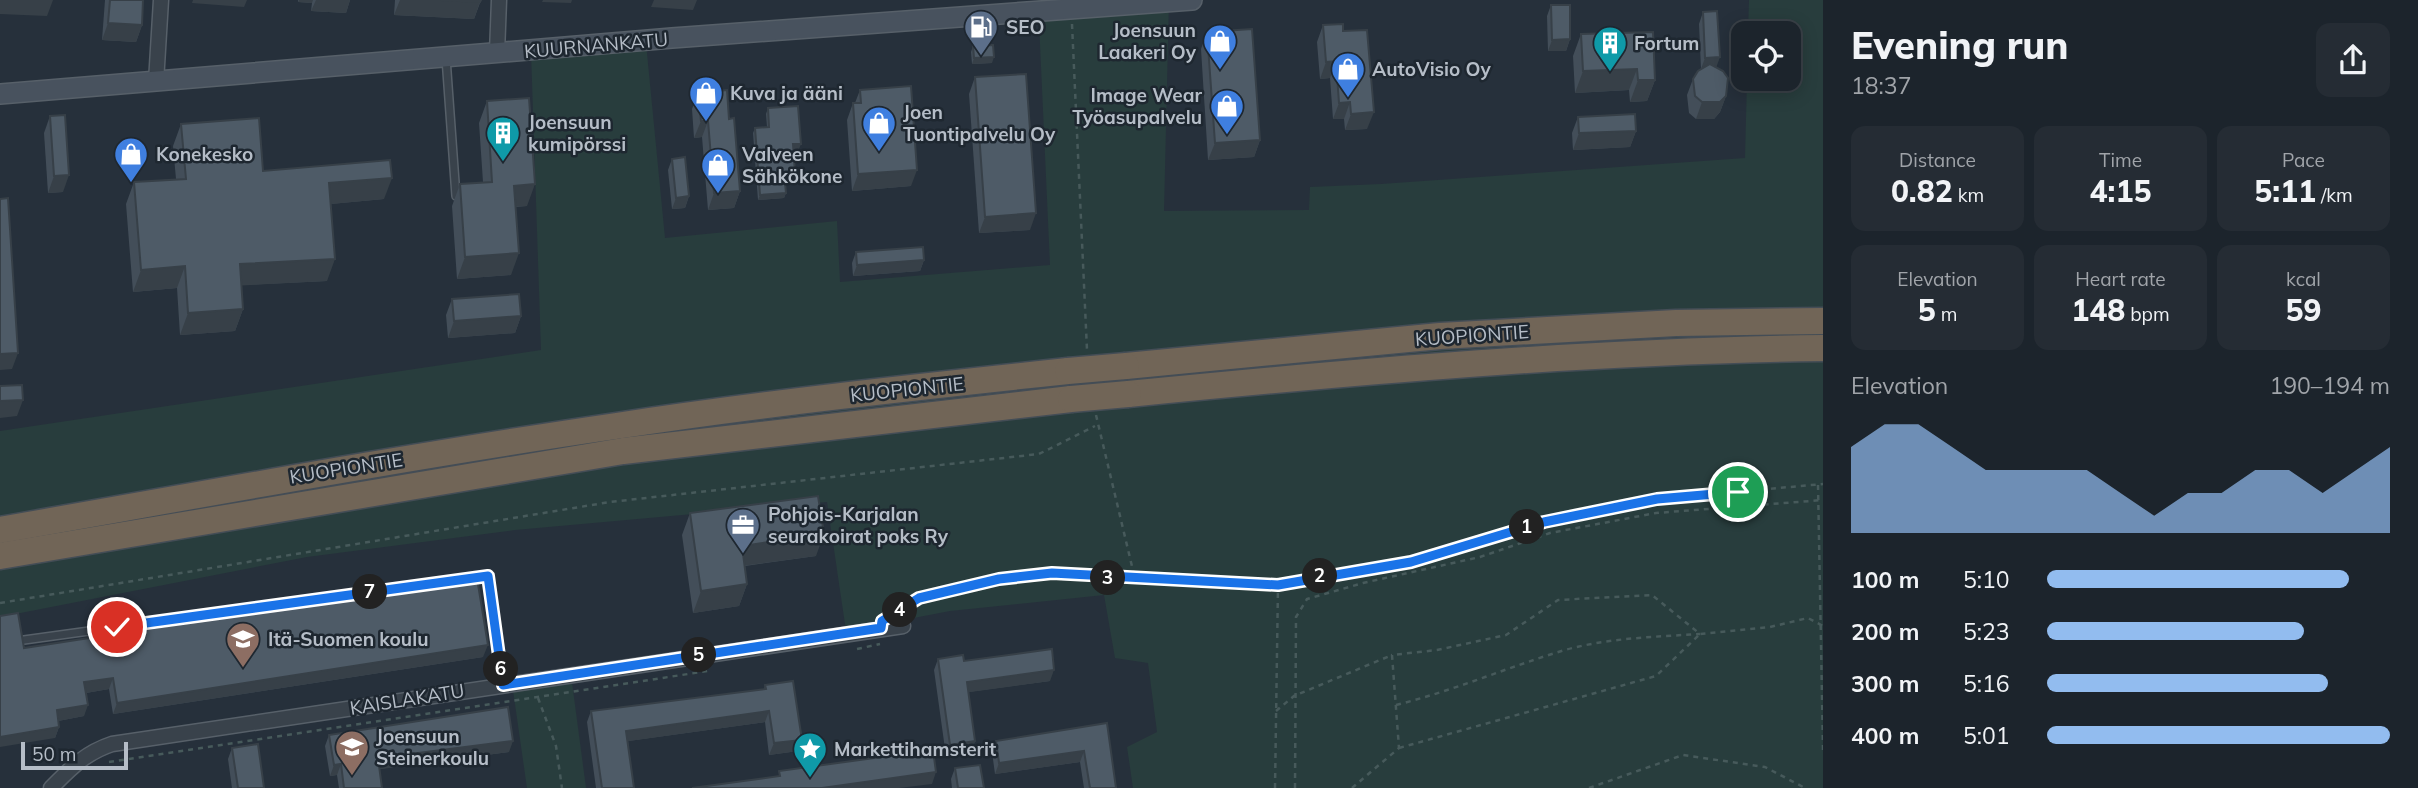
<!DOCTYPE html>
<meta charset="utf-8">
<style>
:root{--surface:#1c242c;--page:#252c34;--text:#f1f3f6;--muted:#a0a4a9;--line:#3a4148;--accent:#92bcef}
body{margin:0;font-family:Mulish,sans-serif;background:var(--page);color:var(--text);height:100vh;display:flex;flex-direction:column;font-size:26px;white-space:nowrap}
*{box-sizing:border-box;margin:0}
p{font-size:23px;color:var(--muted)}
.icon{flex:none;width:38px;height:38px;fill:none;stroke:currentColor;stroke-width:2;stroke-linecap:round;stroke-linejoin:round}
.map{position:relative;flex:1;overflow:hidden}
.sheet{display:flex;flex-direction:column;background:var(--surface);width:595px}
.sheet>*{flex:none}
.buttons{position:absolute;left:1731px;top:21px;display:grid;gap:14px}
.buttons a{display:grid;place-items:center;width:70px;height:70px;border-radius:14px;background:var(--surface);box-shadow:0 4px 18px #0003,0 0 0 2px var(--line);font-size:35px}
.scale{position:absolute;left:21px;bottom:18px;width:107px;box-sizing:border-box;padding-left:7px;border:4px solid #b5bdc7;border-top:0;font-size:19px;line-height:24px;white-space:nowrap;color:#b5bdc7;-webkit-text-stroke:5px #1e2730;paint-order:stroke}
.pin{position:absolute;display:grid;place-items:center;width:60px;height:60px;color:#fff;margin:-30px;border:4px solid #fff;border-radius:50%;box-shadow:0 2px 7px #0007}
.km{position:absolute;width:35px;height:35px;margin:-18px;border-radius:50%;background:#222;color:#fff;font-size:19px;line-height:35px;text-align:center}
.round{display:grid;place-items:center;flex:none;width:74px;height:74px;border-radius:14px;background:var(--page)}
.overview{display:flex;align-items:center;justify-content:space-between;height:119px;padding:0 28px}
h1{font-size:38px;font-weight:800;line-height:52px}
.stats{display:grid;grid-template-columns:repeat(3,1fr);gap:10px;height:119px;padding:7px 28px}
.stats div{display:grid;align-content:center;border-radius:14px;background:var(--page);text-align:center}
.stats b{font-size:30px;font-weight:800}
.stats small{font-size:19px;font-weight:400}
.stats p{font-size:19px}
.chart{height:196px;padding:14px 28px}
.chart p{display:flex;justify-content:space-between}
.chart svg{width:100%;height:126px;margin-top:7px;fill:var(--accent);opacity:.7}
ul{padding:0 28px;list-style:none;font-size:23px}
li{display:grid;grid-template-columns:112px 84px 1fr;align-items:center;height:52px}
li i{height:18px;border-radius:9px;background:var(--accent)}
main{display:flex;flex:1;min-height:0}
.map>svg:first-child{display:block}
</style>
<main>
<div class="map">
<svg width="1823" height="788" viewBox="0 0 1823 788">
<rect width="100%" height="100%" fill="#26303b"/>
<g fill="#283d3d">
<path d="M1038,0H1169L1164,211L1309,210L1310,187L1381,184L1745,158L1747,79H1788V33H1748L1749,0H1823V788H1133L1127,747L1157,732L1148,663L1115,658L1104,595L950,611L846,631L827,502L515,530L307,557L0,617V431L541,350L531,52L646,43L665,238L837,221L840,282L1050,265Z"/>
<path d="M571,675L586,788H527L512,683Z"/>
</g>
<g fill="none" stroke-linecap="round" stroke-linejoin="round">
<g stroke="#576069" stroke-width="10">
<g id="lane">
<path d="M446,58L456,196"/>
<path d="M24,640L488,576L503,685"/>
</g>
</g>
<g stroke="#576069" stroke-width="17">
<g id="street">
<path d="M497,53L499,0"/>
<path d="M156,82L161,0"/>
<path d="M51,788C71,768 85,753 112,744L903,626"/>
</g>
</g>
<g stroke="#576069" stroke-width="22">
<path id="secondary" d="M0,94L672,38L1192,0"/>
</g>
<g stroke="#444d56" stroke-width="29">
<g id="highway">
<path d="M1126,366L1440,336L1676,323L1823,321"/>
<path d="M1128,394C1360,371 1590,351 1823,348"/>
<path d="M0,530C205,494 410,456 616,426C766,403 917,387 1068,371"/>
<path d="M0,556L623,451L1071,399"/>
</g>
</g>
<g stroke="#475a5b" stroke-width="2.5" stroke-dasharray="5 5" stroke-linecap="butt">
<path d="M1072,24L1087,350"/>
<path d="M1096,415L1135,579"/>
<path d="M1818,485L1823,750"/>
<path d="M0,603L610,502L1039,454L1095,426"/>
<path d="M898,611L919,599L999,579L1052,573L1135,580L1278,585L1411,562L1544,521L1657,499L1823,484"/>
<path d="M857,649L880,644"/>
<path d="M538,698L556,746L562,788"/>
<path d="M1396,705C1452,691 1501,670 1555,653C1601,638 1653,637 1700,634"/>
<path d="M1276,711L1294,696L1392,655"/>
<path d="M1399,748L1656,676L1700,634"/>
<path d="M109,762L708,671"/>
<path d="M1275,788L1278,585"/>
<path d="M1295,788L1296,617L1307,599L1363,583L1480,557L1550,533L1656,513L1823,500"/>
<path d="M1352,788L1399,748L1392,655L1437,650L1506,635L1558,600L1652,595L1700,634L1770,627L1808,618L1823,626"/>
<path d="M1589,788L1683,755L1765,767L1805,788"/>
</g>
<use href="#lane" stroke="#39424b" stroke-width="7"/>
<use href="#street" stroke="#39424b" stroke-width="14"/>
<use href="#secondary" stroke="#48525e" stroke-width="19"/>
<use href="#highway" stroke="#716557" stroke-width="26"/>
<g stroke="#444d56" stroke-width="29" stroke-linecap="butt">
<g id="highway-bridge">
<path d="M1068,371L1126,366"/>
<path d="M1071,399L1128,394"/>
</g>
</g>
<use href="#highway-bridge" stroke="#716557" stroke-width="26"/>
</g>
<g fill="#434e59">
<path d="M105,0H143L142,25L136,42L102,40Z"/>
<path d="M298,0H350L346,13L311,11L312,3L298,2Z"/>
<path d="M395,0H481L474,19L394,15Z"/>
<path d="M1551,5L1570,39L1566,51H1548L1547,16Z"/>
<path d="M1703,12L1716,67L1726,96L1720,112L1714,119H1696L1689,113L1687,95L1693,79L1701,69L1699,24Z"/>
<path d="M1323,25L1343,31L1367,129L1345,130L1344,119H1333L1330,78L1320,79L1317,42Z"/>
<path d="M1207,32L1260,140L1254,157L1208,160L1201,49Z"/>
<path d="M1581,34L1655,80L1647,101L1630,102L1629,90L1575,93L1573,56Z"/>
<path d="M973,46L992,63L972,64L971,52Z"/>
<path d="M975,77L1030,230L979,233L969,94Z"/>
<path d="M860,90L911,186L852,191L847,120L853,103H855Z"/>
<path d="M698,93L729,119L740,191L734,208L708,210L702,137L694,138L692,109Z"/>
<path d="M487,101L527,206L515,207L511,275L457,279L452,206L460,184L483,182L479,123Z"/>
<path d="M768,108L799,149L793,150L795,173L793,178L785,179L786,193L784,198L758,200L753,133L755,128L767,127L766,114Z"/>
<path d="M50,116L63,192L48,193L44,133Z"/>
<path d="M1578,117L1636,131L1630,147L1573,150L1572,133Z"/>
<path d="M181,124L263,171L384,199L330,204L327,281L241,285L243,309L235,331L180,335L177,288L133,292L126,204L134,182L176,179L173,146Z"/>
<path d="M672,159L689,196L685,208L672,209L668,170Z"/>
<path d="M856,252L924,260L920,271L853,276L852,263Z"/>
<path d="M452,299L521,316L515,333L448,338L446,315Z"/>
<path d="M690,513L816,556L745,566L747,584L739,606L693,613L682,535Z"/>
<path d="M24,648L483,657L113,714L109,689L86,693L84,716L58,721L59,727L55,738Z"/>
<path d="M938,659L964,661L1050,681L968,692L975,741L971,753L946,756L934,670Z"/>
<path d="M765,685L802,740L798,751L769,755L765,722L628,741L634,788H596L587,722L591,711L764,690Z"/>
<path d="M1107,723L1116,788H1084L1080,762L995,774L992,752L996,741Z"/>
<path d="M329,735L509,752L379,769L382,788H339L337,775L330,776L325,746Z"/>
<path d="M232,748L264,788H232L228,759Z"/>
<path d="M955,768L984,788H952L951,779Z"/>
</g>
<g fill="#374048">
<path d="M0,0H53L47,16L0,14Z"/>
<path d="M193,0H247L244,7L192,3Z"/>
<path d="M299,0H313L312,3L298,2Z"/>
<path d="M316,0H350L346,13L311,11Z"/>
<path d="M400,0H441L480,2L474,19L394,15Z"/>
<path d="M543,0H572L571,3L542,2Z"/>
<path d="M654,0H697L693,10L651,7Z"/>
<path d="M108,23L142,25L136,42L102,40Z"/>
<path d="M1570,39L1566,51H1548L1552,40Z"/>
<path d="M994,57L992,63L972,64L974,58Z"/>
<path d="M1720,57L1716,68L1701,69L1705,58Z"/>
<path d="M1336,61L1330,78L1320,79L1326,62Z"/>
<path d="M1637,69L1629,90L1575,93L1583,71Z"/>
<path d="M1638,80H1655L1647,101L1630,102Z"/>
<path d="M1726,96L1720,112L1714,119H1696L1702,102Z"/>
<path d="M1350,102L1344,119H1333L1339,103Z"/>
<path d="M1374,112L1367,129L1345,130L1351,114Z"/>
<path d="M701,121H708L702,137L694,138Z"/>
<path d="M1636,131L1630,147L1573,150L1579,133Z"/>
<path d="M1260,140L1254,157L1208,160L1215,143Z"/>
<path d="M793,144H801L799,149L791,150Z"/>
<path d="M917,170L911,186L852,191L858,174Z"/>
<path d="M784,173H795L793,178L782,179Z"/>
<path d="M69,175L63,192L48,193L54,176Z"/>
<path d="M392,178L384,199L321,205L329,183Z"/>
<path d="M535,184L527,206L506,207L514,186Z"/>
<path d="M740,191L734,208L708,210L714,193Z"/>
<path d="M786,193L784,198L758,200L760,195Z"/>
<path d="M689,196L685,208L672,209L676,198Z"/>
<path d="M1036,213L1030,230L979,233L985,217Z"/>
<path d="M519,253L511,275L457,279L465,257Z"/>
<path d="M335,259L327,281L232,286L240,264Z"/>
<path d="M924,260L920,271L853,276L857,265Z"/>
<path d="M185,266L177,288L133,292L141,270Z"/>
<path d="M243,309L235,331L180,335L188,313Z"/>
<path d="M521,316L515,333L448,338L454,321Z"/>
<path d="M18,353L12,369L0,370V354Z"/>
<path d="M23,400L17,416L0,418V401Z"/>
<path d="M824,534L816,556L734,567L742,546Z"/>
<path d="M747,584L739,606L693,613L701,591Z"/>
<path d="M488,645L483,657L113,714L117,703Z"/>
<path d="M1054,670L1050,681L963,693L967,682Z"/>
<path d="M113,678L109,689L80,694L84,682Z"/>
<path d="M88,705L84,716L53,722L57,710Z"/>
<path d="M769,711L765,722L622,742L626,731Z"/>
<path d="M59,727L55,738L0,747V737Z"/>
<path d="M802,740L798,751L769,755L774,743Z"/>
<path d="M513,741L509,752L374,770L378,758Z"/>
<path d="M975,741L971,753L946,756L950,745Z"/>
<path d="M1084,751L1080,762L995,774L999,763Z"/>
<path d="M341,764L337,775L330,776L334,765Z"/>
<path d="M936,772L932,784L899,788H822Z"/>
</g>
<g fill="#4e5b67" stroke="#374048" stroke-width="2">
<path d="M110,0H143L142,25L108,23Z"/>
<path d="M441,0H481L480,2Z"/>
<path d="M1551,5H1570V39L1552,40Z"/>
<path d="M1717,11L1720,57L1705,58L1703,12Z"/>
<path d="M1343,24V31L1367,30L1374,112L1351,114L1350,102L1339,103L1336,61L1326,62L1323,25Z"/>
<path d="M1252,29L1260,140L1215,143L1207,32Z"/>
<path d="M1653,32L1655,80H1638L1637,69L1583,71L1581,34Z"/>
<path d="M993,45L994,57L974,58L973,46Z"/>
<path d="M1710,64L1723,71L1728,78L1726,96L1720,102H1702L1695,96L1693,79L1698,71Z"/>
<path d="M1026,74L1036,213L985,217L975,77Z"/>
<path d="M911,86L917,170L858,174L853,103H861L860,90Z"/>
<path d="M727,90L729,119L734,118L740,191L714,193L708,121H701L698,93Z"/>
<path d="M529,98L535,184L514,186L519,253L465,257L460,184L492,182L487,101Z"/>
<path d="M798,106L801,144H793L795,173H784L786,193L760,195L755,128L769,127L768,108Z"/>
<path d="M1635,114L1636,131L1579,133L1578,117Z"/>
<path d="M65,115L69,175L54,176L50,116Z"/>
<path d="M259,118L263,171L390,160L392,178L329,183L335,259L240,264L243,309L188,313L185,266L141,270L134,182L186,179L181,124Z"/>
<path d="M685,157L689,196L676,198L672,159Z"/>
<path d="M8,198L18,353L0,354V199Z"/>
<path d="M923,247L924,260L857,265L856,252Z"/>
<path d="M519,294L521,316L454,321L452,299Z"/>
<path d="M22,385L23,400L0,401V386Z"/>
<path d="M818,496L824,534L742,546L747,584L701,591L690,513Z"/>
<path d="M477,578L488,645L117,703L113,678L84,682L88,705L57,710L59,727L0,737V616L18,613L24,648Z"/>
<path d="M1052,649L1054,670L967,682L975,741L950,745L938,659L963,655L964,661Z"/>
<path d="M793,681L802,740L774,743L769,711L626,731L634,788H602L591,711L766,689L765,685Z"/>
<path d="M508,707L513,741L378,758L382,788H344L341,764L334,765L329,735Z"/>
<path d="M1107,723L1116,788H1090L1084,751L999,763L996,741Z"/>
<path d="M258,744L264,788H238L232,748Z"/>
<path d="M933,750L936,772L822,788H692L780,776L779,771Z"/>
<path d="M980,765L984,788H958L955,768Z"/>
</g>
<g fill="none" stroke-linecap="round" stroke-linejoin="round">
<g stroke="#fff" stroke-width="14">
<path id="route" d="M117,627L488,576L503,685L881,628L882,621L919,598L999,579L1052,573L1278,585L1411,562L1544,522L1657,499L1738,492"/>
</g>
<use href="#route" stroke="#1a73e8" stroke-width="9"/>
</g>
<defs>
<g id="fuel-pin" transform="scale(1.75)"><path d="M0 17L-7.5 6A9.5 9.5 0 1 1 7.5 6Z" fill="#5c6f8a" stroke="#1e2730"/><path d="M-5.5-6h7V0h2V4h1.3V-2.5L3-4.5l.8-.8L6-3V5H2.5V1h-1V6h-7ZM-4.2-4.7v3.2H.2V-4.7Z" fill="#fff"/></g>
<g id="shop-pin" transform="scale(1.75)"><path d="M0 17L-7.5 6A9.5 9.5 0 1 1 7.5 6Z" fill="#3f7fe0" stroke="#1e2730"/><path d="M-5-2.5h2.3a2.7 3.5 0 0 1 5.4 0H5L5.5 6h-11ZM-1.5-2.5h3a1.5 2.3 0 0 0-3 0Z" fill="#fff"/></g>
<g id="building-pin" transform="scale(1.75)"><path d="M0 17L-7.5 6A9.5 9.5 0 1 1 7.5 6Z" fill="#0f9aa8" stroke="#1e2730"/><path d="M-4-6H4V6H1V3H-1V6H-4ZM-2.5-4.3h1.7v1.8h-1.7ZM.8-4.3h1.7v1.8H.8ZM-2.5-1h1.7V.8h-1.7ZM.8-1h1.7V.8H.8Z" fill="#fff"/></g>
<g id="office-pin" transform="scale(1.75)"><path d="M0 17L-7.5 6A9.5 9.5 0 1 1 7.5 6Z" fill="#5c6f8a" stroke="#1e2730"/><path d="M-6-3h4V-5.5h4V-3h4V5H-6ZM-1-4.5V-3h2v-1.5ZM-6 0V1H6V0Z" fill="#fff"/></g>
<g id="school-pin" transform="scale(1.75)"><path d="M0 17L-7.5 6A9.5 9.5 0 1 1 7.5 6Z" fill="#8d6e63" stroke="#1e2730"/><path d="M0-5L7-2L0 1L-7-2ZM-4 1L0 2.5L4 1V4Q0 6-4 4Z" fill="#fff"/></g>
<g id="sight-pin" transform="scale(1.75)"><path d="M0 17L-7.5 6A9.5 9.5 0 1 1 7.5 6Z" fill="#0f9aa8" stroke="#1e2730"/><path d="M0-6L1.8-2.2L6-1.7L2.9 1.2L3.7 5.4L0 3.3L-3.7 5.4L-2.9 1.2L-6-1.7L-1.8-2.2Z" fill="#fff"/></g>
</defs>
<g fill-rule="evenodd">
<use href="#fuel-pin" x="981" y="27"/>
<use href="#shop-pin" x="1220" y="41"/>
<use href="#building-pin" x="1610" y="43"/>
<use href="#shop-pin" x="1348" y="69"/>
<use href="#shop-pin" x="706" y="93"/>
<use href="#shop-pin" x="1227" y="106"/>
<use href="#shop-pin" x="879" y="123"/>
<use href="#building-pin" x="503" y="133"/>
<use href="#shop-pin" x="131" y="154"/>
<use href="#shop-pin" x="718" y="165"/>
<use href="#office-pin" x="743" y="525"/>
<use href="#school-pin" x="243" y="639"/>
<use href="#school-pin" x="352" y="747"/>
<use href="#sight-pin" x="810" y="749"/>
</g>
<g text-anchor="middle" stroke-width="5" stroke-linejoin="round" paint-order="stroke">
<g font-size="19" font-weight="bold" fill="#b5bdc7" stroke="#1e2730" text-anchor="start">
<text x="1006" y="34">SEO</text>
<text x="1196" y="37" text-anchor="end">Joensuun<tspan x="1196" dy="22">Laakeri Oy</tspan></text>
<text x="1634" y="50">Fortum</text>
<text x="1372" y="76">AutoVisio Oy</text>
<text x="730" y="100">Kuva ja ääni</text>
<text x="1202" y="102" text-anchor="end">Image Wear<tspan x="1202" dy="22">Työasupalvelu</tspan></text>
<text x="903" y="119">Joen<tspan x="903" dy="22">Tuontipalvelu Oy</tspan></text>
<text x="528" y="129">Joensuun<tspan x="528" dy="22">kumipörssi</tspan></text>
<text x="156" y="161">Konekesko</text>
<text x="742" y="161">Valveen<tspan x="742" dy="22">Sähkökone</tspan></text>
<text x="768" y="521">Pohjois-Karjalan<tspan x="768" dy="22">seurakoirat poks Ry</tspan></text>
<text x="268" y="646">Itä-Suomen koulu</text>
<text x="376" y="743">Joensuun<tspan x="376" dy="22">Steinerkoulu</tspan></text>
<text x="834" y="756">Markettihamsterit</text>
</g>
<g font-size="19" fill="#b5bdc7" stroke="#1e2730">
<text transform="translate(596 45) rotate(-5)" y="7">KUURNANKATU</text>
<text transform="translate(1472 335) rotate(-4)" y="7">KUOPIONTIE</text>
<text transform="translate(907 389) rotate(-6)" y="7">KUOPIONTIE</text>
<text transform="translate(346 468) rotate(-9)" y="7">KUOPIONTIE</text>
<text transform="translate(407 699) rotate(-9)" y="7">KAISLAKATU</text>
</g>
</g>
</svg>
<div class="buttons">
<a><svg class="icon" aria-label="locate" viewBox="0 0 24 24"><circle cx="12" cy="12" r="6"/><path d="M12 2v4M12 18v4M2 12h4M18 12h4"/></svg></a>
</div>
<div class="scale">50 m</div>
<div class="pin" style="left:1738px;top:492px;background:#1e9e55"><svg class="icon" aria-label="arrive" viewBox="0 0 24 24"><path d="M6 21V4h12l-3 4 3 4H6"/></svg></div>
<div class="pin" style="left:117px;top:627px;background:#d93025"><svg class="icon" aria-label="check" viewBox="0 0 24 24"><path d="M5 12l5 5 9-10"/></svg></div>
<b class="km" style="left:1527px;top:527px">1</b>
<b class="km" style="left:1320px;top:576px">2</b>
<b class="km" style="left:1108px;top:578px">3</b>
<b class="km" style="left:900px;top:610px">4</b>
<b class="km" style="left:699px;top:655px">5</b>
<b class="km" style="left:501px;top:669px">6</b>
<b class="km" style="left:370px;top:592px">7</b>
</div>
<section class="sheet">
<div class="overview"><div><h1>Evening run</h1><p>18:37</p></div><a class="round"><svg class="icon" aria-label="share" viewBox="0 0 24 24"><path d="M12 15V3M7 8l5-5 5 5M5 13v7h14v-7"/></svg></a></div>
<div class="stats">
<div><p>Distance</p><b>0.82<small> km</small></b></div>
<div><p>Time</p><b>4:15</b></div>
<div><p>Pace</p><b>5:11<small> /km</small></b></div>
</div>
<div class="stats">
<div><p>Elevation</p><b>5<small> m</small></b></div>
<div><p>Heart rate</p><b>148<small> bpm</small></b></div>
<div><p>kcal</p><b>59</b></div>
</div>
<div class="chart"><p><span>Elevation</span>190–194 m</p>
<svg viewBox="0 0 160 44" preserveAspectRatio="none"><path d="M0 44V14L10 6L20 6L30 14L40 22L50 22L60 22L70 22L80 30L90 38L100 30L110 30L120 22L130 22L140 30L150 22L160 14V44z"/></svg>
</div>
<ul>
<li><b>100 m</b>5:10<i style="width:88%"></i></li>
<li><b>200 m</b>5:23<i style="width:75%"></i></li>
<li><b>300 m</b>5:16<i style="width:82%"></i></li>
<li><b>400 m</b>5:01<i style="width:100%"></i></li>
</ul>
</section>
</main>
